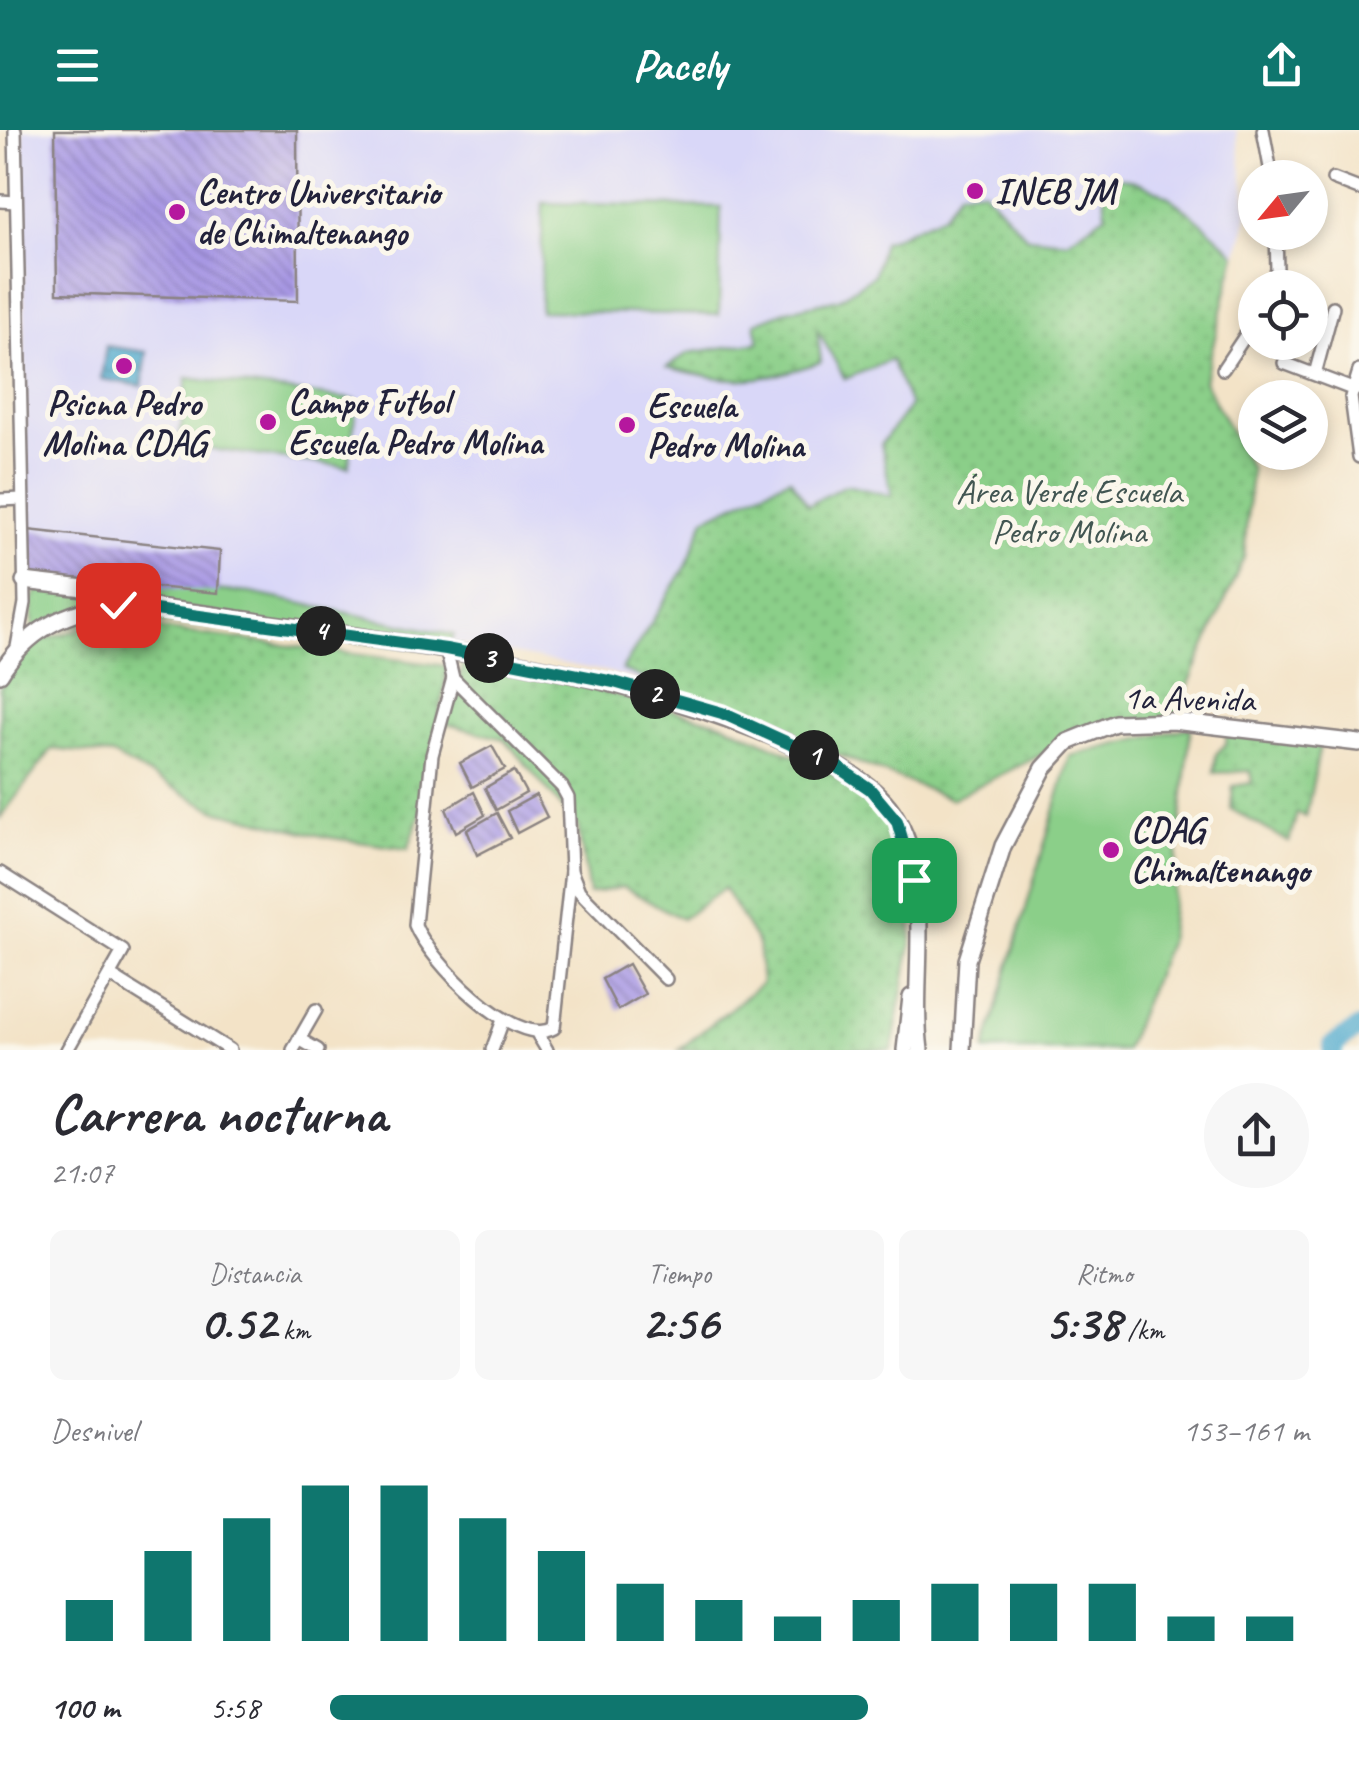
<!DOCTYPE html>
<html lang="es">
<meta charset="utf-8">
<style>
:root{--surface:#fff;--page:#f7f7f7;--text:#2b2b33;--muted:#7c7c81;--accent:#0f766e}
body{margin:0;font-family:Caveat,sans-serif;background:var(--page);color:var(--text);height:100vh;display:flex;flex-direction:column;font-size:38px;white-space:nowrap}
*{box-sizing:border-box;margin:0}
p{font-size:32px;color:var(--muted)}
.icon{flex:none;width:55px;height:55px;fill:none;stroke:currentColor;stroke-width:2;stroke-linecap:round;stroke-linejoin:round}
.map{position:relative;height:920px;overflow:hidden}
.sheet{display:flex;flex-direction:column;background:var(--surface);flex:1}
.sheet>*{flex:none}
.needle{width:65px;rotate:241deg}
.controls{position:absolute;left:1238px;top:30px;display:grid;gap:20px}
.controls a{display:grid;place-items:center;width:90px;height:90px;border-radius:50%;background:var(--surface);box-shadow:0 5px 15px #0003;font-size:50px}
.pin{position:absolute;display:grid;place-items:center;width:85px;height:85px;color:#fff;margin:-42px;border-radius:20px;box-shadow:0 5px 15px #0006}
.km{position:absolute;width:50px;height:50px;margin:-25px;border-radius:50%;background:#222;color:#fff;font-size:28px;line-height:50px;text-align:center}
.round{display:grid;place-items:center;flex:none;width:105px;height:105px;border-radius:52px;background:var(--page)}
.summary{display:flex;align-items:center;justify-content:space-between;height:170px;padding:0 50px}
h1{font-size:55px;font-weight:800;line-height:75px}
.stats{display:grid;grid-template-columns:repeat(3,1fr);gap:15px;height:170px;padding:10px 50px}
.stats div{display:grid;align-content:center;border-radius:15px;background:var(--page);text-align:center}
.stats b{font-size:50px;font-weight:800}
.stats small{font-size:28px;font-weight:400}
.stats p{font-size:28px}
.chart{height:280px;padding:20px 50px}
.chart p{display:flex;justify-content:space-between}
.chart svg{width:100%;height:180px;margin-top:10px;stroke:var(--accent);stroke-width:6}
ul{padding:0 50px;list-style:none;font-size:32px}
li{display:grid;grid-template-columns:160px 120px 1fr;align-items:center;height:75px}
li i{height:25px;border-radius:12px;background:var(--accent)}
header{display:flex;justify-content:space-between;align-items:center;height:130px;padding:0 50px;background:var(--accent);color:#fff;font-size:45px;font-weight:800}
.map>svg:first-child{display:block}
</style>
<header><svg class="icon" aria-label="menu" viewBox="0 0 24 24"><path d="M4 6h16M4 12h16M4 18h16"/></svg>Pacely<svg class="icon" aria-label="share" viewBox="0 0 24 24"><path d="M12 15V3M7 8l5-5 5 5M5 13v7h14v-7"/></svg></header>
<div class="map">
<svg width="1359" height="920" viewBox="0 0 1359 920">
<defs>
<pattern id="park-dots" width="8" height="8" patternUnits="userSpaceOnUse" patternTransform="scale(2.5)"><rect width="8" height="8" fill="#8bcf89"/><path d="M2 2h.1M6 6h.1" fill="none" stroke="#78b177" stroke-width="1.8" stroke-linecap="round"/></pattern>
<pattern id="water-waves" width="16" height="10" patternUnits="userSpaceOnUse" patternTransform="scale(2.5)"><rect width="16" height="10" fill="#51aace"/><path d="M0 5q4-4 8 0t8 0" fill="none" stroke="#438aa8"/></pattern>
<pattern id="building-back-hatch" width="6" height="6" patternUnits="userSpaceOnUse" patternTransform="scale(2.5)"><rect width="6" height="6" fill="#a999e5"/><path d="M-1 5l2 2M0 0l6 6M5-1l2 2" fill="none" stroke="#897cbb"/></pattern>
</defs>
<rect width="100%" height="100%" fill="#fbf7ec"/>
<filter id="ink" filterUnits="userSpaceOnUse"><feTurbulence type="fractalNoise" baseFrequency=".01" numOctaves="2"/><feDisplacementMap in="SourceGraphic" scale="20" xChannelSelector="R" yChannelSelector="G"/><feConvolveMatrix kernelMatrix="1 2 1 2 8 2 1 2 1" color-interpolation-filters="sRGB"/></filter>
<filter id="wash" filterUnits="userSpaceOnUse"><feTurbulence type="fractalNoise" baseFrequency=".0048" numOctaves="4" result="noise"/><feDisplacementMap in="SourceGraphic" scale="40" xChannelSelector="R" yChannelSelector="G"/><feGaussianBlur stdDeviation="2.25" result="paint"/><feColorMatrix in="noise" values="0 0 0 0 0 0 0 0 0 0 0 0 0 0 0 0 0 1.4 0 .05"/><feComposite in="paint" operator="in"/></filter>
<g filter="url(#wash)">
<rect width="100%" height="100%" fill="#f3e3c7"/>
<path fill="#d9d7f8" d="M23,0H1236L1248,85L1204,251L1251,340L1244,427L1092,601L951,669L730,577L608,542L440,510L26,448Z"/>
<g fill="#8bcf89" stroke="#567862" stroke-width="2.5">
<path d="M543,73L721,77L719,185L540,181Z"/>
<path d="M187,248L357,270L349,337L179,315Z"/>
<path d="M46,447L251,463L454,505L447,521L121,489L33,502L32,470Z"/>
<path d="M1191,597L1168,813L1125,920H985L1070,626Z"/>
</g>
<g fill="url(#park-dots)" stroke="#567862" stroke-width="2.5">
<path d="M1102,44C1162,50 1193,85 1236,124L1204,251L1251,340L1244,427L1173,591L1068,612L951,669L622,540L687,435L705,388L790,348L808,375L846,355L892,366L881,314L910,276L891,230L845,249L817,199L821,232C753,254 735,254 667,237L688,223L759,212L755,193L788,180L839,169L874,145L883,112L943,85L959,61L983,59L1027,107L1067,111L1106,84Z"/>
<path d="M105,492L448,536L423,678L408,719L326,707L215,680L112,625L52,619L0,688V558L31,513Z"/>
<path d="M467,525L725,594L827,640L905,707L912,809L892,920H679L762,853L758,814L724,758L682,789L623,757L589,764L578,696L504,609L443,593Z"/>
<path d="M1227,596L1321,610L1306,687L1297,683L1289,712L1231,679L1233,656L1252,653L1250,641L1214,643L1216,624L1226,614Z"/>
</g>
<path fill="url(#water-waves)" stroke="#3a6684" stroke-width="2.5" d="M106,216L147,222L142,256L101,249Z"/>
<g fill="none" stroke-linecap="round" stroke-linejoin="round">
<path stroke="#51aace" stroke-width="20" d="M1333,920V915L1359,898"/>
</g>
<g id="blocks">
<g fill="url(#building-back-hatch)">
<path d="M55,0H297L298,171L57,163Z"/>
<path d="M28,400L220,421L218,463L28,445Z"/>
<path d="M492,616L505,639L472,657L460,633Z"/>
<path d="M514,641L526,663L496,680L485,658Z"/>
<path d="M474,662L485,685L456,702L446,679Z"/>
<path d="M536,665L547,687L517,703L507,681Z"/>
<path d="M497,683L510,708L477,725L467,700Z"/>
<path d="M628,834L645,864L618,880L602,849Z"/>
</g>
</g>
</g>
<g filter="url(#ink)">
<use href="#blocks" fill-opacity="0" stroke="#8a8281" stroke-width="2.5"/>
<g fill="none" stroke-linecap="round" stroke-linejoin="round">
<g stroke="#8a8281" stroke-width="16">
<g id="minor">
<path d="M15,0L25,473L17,517"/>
<path d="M1263,0L1272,48"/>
<path d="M1333,49L1359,59"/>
<path d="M0,71L16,72"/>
<path d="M1270,158L1277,140L1276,102"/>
<path d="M1284,233L1355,260"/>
<path d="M1223,239L1255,191"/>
<path d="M1359,241L1351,267L1359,327"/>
<path d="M1315,244L1333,177"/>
<path d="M0,370L22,369"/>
<path d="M446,519L453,548L562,657L568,668L571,741L579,761L666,849"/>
<path d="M453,548L432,625L415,795C429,830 515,920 554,898L571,741"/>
<path d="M0,743L123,821L67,920"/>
<path d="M111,846L230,920"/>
<path d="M538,905L547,920"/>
<path d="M299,909L318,920"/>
<path d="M293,920L316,880"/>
<path d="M492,920L503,890"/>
</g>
</g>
<g stroke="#8a8281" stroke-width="20">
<g id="major">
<path d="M24,451L118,462L145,473"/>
<path d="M0,544C27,500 67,479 119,475C184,479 249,491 314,500C478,524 640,547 792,615C827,630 870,649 892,681C937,748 910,845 920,920"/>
<path d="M905,920L911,867"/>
<path d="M962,920L967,830L1003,716L1044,638L1068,612L1115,593L1173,591L1359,613"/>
</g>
</g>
<use href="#minor" stroke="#fff" stroke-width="11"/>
<use href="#major" stroke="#fff" stroke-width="15"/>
</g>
</g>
<g fill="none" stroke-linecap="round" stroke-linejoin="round" filter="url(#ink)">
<g stroke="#fff" stroke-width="20">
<path id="route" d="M118,475L446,519L614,552L722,583L832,633L870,659L897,691L914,750"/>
</g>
<use href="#route" stroke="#0f766e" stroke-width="12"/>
</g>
<g fill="#b5179e" stroke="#fbf7ec" stroke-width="4">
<circle cx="975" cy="61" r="10"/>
<circle cx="177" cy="82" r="10"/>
<circle cx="124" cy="236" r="10"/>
<circle cx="268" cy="292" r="10"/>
<circle cx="627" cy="295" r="10"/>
<circle cx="1111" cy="720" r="10"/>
</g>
<g text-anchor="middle" stroke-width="10" stroke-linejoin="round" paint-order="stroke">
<g font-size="35" font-weight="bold" fill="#22223b" stroke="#fbf7ec" text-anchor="start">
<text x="995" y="73">INEB JM</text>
<text x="197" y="74">Centro Universitario<tspan x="197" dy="40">de Chimaltenango</tspan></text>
<text x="288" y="284">Campo Futbol<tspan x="288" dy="40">Escuela Pedro Molina</tspan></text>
<text x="124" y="285" text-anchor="middle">Psicna Pedro<tspan x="124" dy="40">Molina CDAG</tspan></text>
<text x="647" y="287">Escuela<tspan x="647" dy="40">Pedro Molina</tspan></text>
<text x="1131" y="712">CDAG<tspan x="1131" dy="40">Chimaltenango</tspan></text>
</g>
<g font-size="35" fill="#425652" stroke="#fbf7ec">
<text x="1069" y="373">Área Verde Escuela<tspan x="1069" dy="40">Pedro Molina</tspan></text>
</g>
<g font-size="35" fill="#22223b" stroke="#fbf7ec">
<text transform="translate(1189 568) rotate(1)" y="12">1a Avenida</text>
</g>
</g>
</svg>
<div class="controls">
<a><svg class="needle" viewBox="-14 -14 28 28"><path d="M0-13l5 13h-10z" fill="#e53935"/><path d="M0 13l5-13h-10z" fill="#7c7c81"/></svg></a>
<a><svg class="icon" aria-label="locate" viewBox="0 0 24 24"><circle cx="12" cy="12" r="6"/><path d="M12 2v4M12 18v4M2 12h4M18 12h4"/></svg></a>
<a><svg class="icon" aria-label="layers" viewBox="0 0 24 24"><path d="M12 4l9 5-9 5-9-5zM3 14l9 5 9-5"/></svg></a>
</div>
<div class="pin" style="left:914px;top:750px;background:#1e9e55"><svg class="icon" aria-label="arrive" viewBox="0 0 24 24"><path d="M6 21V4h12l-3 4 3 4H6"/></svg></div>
<div class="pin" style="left:118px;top:475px;background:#d93025"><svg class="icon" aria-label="check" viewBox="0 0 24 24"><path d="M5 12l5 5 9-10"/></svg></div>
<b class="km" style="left:814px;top:625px">1</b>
<b class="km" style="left:655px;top:564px">2</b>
<b class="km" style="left:489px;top:528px">3</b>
<b class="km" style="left:321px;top:501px">4</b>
</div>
<section class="sheet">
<div class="summary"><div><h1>Carrera nocturna</h1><p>21:07</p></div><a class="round"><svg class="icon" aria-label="share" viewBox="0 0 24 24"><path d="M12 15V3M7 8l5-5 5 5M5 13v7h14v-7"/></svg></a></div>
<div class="stats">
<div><p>Distancia</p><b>0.52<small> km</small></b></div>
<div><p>Tiempo</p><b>2:56</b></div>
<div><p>Ritmo</p><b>5:38<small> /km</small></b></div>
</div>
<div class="chart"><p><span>Desnivel</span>153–161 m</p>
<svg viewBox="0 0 160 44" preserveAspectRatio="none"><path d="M5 44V34M15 44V22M25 44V14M35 44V6M45 44V6M55 44V14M65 44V22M75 44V30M85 44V34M95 44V38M105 44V34M115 44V30M125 44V30M135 44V30M145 44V38M155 44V38"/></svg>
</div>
<ul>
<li><b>100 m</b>5:58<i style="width:55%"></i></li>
</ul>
</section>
